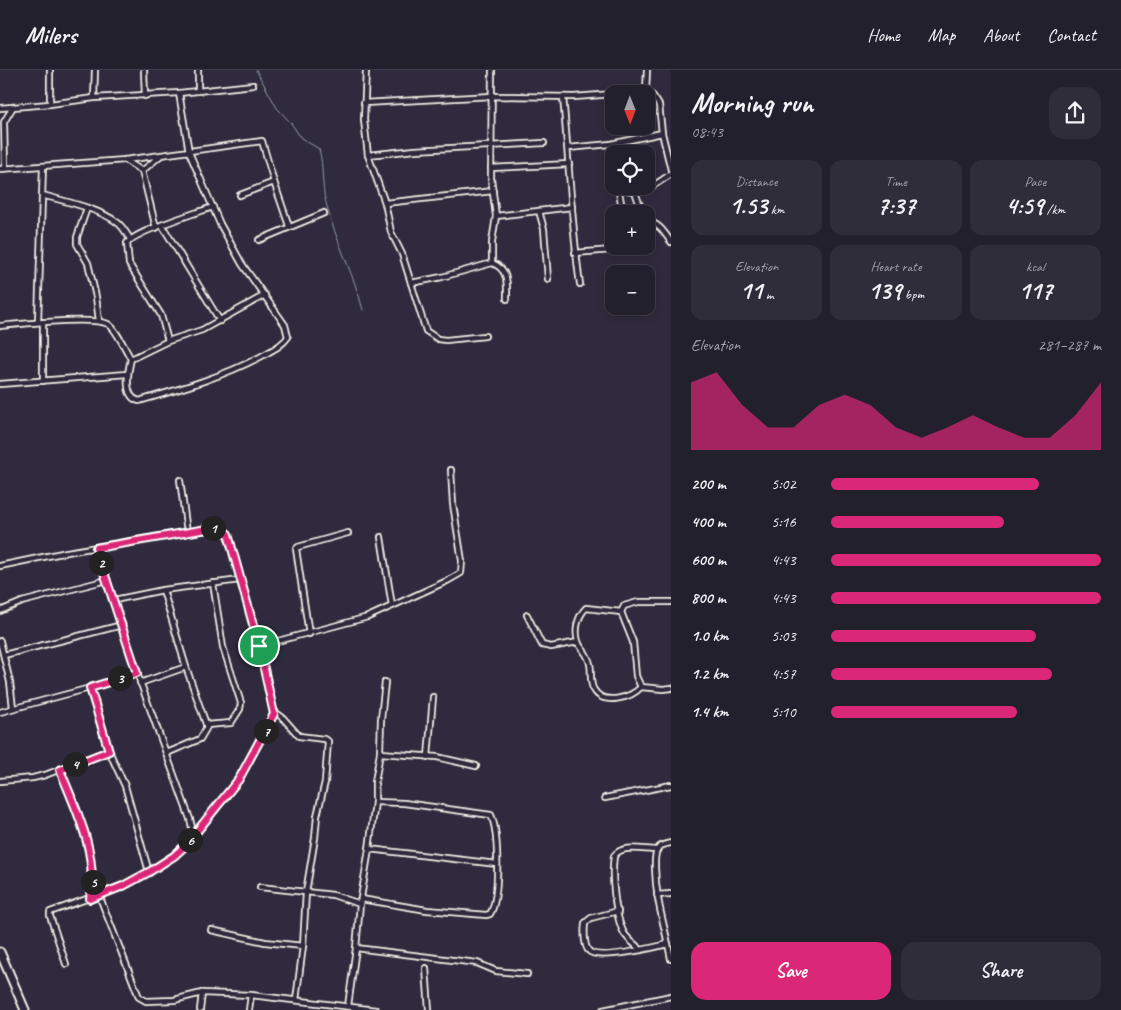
<!DOCTYPE html>
<meta charset="utf-8">
<style>
:root{--surface:#23202e;--page:#2f2d3a;--text:#f1f3f6;--muted:#a3a3aa;--line:#403e4a;--accent:#db2777}
body{margin:0;font-family:Caveat,sans-serif;background:var(--page);color:var(--text);height:100vh;display:flex;flex-direction:column;font-size:19px;white-space:nowrap}
*{box-sizing:border-box;margin:0}
p{font-size:16px;color:var(--muted)}
.icon{flex:none;width:28px;height:28px;fill:none;stroke:currentColor;stroke-width:2;stroke-linecap:round;stroke-linejoin:round}
.map{position:relative;flex:1;overflow:hidden}
.drawer{display:flex;flex-direction:column;background:var(--surface);width:450px}
.drawer>*{flex:none}
.needle{width:32px;rotate:179deg}
.buttons{position:absolute;left:605px;top:15px;display:grid;gap:10px}
.buttons a{display:grid;place-items:center;width:50px;height:50px;border-radius:10px;background:var(--surface);box-shadow:0 2px 8px #0003,0 0 0 1px var(--line);font-size:25px}
.pin{position:absolute;display:grid;place-items:center;width:42px;height:42px;color:#fff;margin:-21px;border:2px solid #fff;border-radius:50%;box-shadow:0 1px 5px #0007}
.km{position:absolute;width:25px;height:25px;margin:-12px;border-radius:50%;background:#222;color:#fff;font-size:14px;line-height:25px;text-align:center}
.round{display:grid;place-items:center;flex:none;width:52px;height:52px;border-radius:15px;background:var(--page)}
.head{display:flex;align-items:center;justify-content:space-between;height:85px;padding:0 20px}
h1{font-size:28px;font-weight:800;line-height:38px}
.figures{display:grid;grid-template-columns:repeat(3,1fr);gap:8px;height:85px;padding:5px 20px}
.figures div{display:grid;align-content:center;border-radius:12px;background:var(--page);text-align:center}
.figures b{font-size:25px;font-weight:800}
.figures small{font-size:14px;font-weight:400}
.figures p{font-size:14px}
.chart{height:140px;padding:10px 20px}
.chart p{display:flex;justify-content:space-between}
.chart svg{width:100%;height:90px;margin-top:5px;fill:var(--accent);opacity:.7}
.action{display:flex;gap:10px;margin-top:auto;padding:10px 20px}
.action a{flex:1;height:58px;border-radius:15px;background:var(--accent);color:#fff;font-size:20px;font-weight:800;line-height:58px;text-align:center}
.action a+a{background:var(--page);color:var(--text)}
ul{padding:0 20px;list-style:none;font-size:16px}
li{display:grid;grid-template-columns:80px 60px 1fr;align-items:center;height:38px}
li i{height:12px;border-radius:6px;background:var(--accent)}
header{display:flex;align-items:center;gap:30px;box-sizing:border-box;height:70px;padding:0 25px;background:var(--surface);border-bottom:1px solid var(--line)}
header strong{font-size:24px}
nav{display:flex;gap:28px;margin-inline-start:auto;font-size:18px}
main{display:flex;flex:1;min-height:0}
.map>svg:first-child{display:block}
</style>
<header>
<strong>Milers</strong>
<nav><a>Home</a><a>Map</a><a>About</a><a>Contact</a></nav>
</header>
<main>
<div class="map">
<svg width="671" height="940" viewBox="0 0 671 940">
<rect width="100%" height="100%" fill="#2f2a3d"/>
<filter id="ink" filterUnits="userSpaceOnUse"><feTurbulence type="fractalNoise" baseFrequency=".02" numOctaves="2"/><feDisplacementMap in="SourceGraphic" scale="10" xChannelSelector="R" yChannelSelector="G"/><feConvolveMatrix kernelMatrix="1 2 1 2 8 2 1 2 1" color-interpolation-filters="sRGB"/></filter>
<g filter="url(#ink)">
<g fill="none" stroke-linecap="round" stroke-linejoin="round">
<path stroke="#8f9ca4" stroke-width="1" d="M256,0L277,38L291,53L301,68L319,79C324,97 321,115 326,133C335,170 354,204 363,240"/>
<g stroke="#f4f1e8" stroke-width="8">
<g id="street">
<path d="M144,0L145,26"/>
<path d="M198,0V21"/>
<path d="M366,0L364,50L368,85L385,133L391,162L402,184L426,261L438,269L446,270L485,266"/>
<path d="M492,0L491,108L496,146L492,172V193"/>
<path d="M646,21L653,26L659,35L662,63L671,100"/>
<path d="M646,21L647,0"/>
<path d="M179,23L189,82L220,154L242,194L285,255L288,267C281,277 270,281 260,287C222,307 180,319 139,331C123,327 128,301 131,289L168,271L202,260L265,225"/>
<path d="M627,24L646,21"/>
<path d="M563,27C569,89 571,152 580,214"/>
<path d="M94,28L95,0"/>
<path d="M364,33L492,26L574,27L614,24"/>
<path d="M50,34V0"/>
<path d="M0,38L50,34L94,28L179,23L253,15"/>
<path d="M611,74L614,91"/>
<path d="M568,78L611,74L662,63"/>
<path d="M368,85L415,80L544,73"/>
<path d="M125,90L142,101L156,158"/>
<path d="M5,98L4,52L13,37"/>
<path d="M491,98L569,94"/>
<path d="M0,99L125,90L262,71L274,112L289,156"/>
<path d="M142,101L160,86"/>
<path d="M618,116L623,144"/>
<path d="M618,117C643,127 651,117 671,104"/>
<path d="M635,122L643,144"/>
<path d="M42,125C64,131 101,139 118,153C123,157 127,164 130,169"/>
<path d="M240,125L274,112"/>
<path d="M385,133L493,121"/>
<path d="M87,138L77,167V174L88,193L96,227L99,251"/>
<path d="M539,141L544,159L548,209"/>
<path d="M496,146L572,137"/>
<path d="M646,151C659,153 664,162 671,172"/>
<path d="M162,155L220,251"/>
<path d="M259,170L324,143"/>
<path d="M575,183L624,179L626,176"/>
<path d="M411,213L442,207L492,193C509,199 507,214 507,229"/>
<path d="M38,252L43,96"/>
<path d="M43,252V311"/>
<path d="M0,256C20,254 93,246 108,254C116,258 126,281 131,289"/>
<path d="M168,271L161,245L129,194L127,173C136,161 196,143 213,137"/>
<path d="M0,314L127,304"/>
<path d="M180,410L187,462"/>
<path d="M381,467L392,536"/>
<path d="M96,478L137,603L190,749L194,766"/>
<path d="M0,496L67,482L187,462L220,458L228,464L259,576L274,644L239,709L194,766L174,785L149,802L123,816L50,842V846L66,894"/>
<path d="M163,520L186,597L207,657L200,669L167,683"/>
<path d="M114,530L163,520L240,510"/>
<path d="M0,541L22,532L107,510"/>
<path d="M621,542L586,538C577,547 574,562 579,574C583,581 588,584 590,594C592,602 589,613 594,620C603,636 631,628 641,617"/>
<path d="M621,542L633,572L636,606L641,617L663,619L671,618"/>
<path d="M621,542L624,536L638,532H671"/>
<path d="M527,545L542,575L551,577L578,572"/>
<path d="M309,564L296,479L298,477L348,463"/>
<path d="M0,571L10,612L13,638"/>
<path d="M259,576L368,547L447,511L461,503L462,491L453,434L451,400"/>
<path d="M4,585L122,555"/>
<path d="M140,613L186,597"/>
<path d="M90,618L109,681L125,716L149,802"/>
<path d="M0,642L90,618L137,603"/>
<path d="M275,642L283,648L299,666L324,669L328,671L325,712L317,746L315,768L306,822L303,876L296,930"/>
<path d="M206,655L231,653L240,639L241,633L223,577L213,513"/>
<path d="M380,683L437,687L476,696"/>
<path d="M428,687L433,627"/>
<path d="M60,700C77,741 98,783 90,829"/>
<path d="M0,711L33,708L45,705L109,681"/>
<path d="M605,728L671,715"/>
<path d="M671,773C666,774 660,775 658,779C654,784 655,793 655,798C656,833 665,856 671,889"/>
<path d="M369,779L497,794"/>
<path d="M260,817L333,825L360,834"/>
<path d="M99,825L139,927L146,931L174,930L202,923L251,925L376,940"/>
<path d="M657,825L671,824"/>
<path d="M361,829L427,840L486,845L490,844C500,829 499,762 491,745L404,733L375,732"/>
<path d="M618,841L591,848L585,853C584,861 584,874 588,880C596,892 655,877 668,874"/>
<path d="M211,860L265,872L303,876"/>
<path d="M356,878L477,893L496,901L527,904"/>
<path d="M641,880C636,875 628,870 624,863C615,847 611,805 614,786C622,774 643,780 657,780"/>
<path d="M426,898L429,940"/>
<path d="M348,936L356,878L360,834L369,779L375,732V712L380,683L381,649L385,612"/>
<path d="M200,940L202,923"/>
<path d="M249,940L251,925"/>
<path d="M603,940L671,926"/>
</g>
</g>
<g stroke="#f4f1e8" stroke-width="11">
<path id="primary" d="M0,882L25,940"/>
</g>
<use href="#street" stroke="#2f2a3d" stroke-width="4.5"/>
<use href="#primary" stroke="#2f2a3d" stroke-width="7"/>
</g>
</g>
<g fill="none" stroke-linecap="round" stroke-linejoin="round" filter="url(#ink)">
<g stroke="#fff" stroke-width="10">
<path id="route" d="M213,458H220L228,464L259,576L274,644L239,709L185,776L174,786L149,802L123,816L90,829C98,782 77,742 60,700L109,681L90,618L137,603L96,478Z"/>
</g>
<use href="#route" stroke="#db2777" stroke-width="6"/>
</g>
</svg>
<div class="buttons">
<a><svg class="needle" viewBox="-14 -14 28 28"><path d="M0-13l5 13h-10z" fill="#e53935"/><path d="M0 13l5-13h-10z" fill="#a3a3aa"/></svg></a>
<a><svg class="icon" aria-label="locate" viewBox="0 0 24 24"><circle cx="12" cy="12" r="6"/><path d="M12 2v4M12 18v4M2 12h4M18 12h4"/></svg></a>
<a>+</a>
<a>−</a>
</div>
<div class="pin" style="left:259px;top:576px;background:#1e9e55"><svg class="icon" aria-label="arrive" viewBox="0 0 24 24"><path d="M6 21V4h12l-3 4 3 4H6"/></svg></div>
<b class="km" style="left:213px;top:458px">1</b>
<b class="km" style="left:101px;top:493px">2</b>
<b class="km" style="left:120px;top:608px">3</b>
<b class="km" style="left:75px;top:694px">4</b>
<b class="km" style="left:93px;top:812px">5</b>
<b class="km" style="left:190px;top:770px">6</b>
<b class="km" style="left:266px;top:661px">7</b>
</div>
<section class="drawer">
<div class="head"><div><h1>Morning run</h1><p>08:43</p></div><a class="round"><svg class="icon" aria-label="share" viewBox="0 0 24 24"><path d="M12 15V3M7 8l5-5 5 5M5 13v7h14v-7"/></svg></a></div>
<div class="figures">
<div><p>Distance</p><b>1.53<small> km</small></b></div>
<div><p>Time</p><b>7:37</b></div>
<div><p>Pace</p><b>4:59<small> /km</small></b></div>
</div>
<div class="figures">
<div><p>Elevation</p><b>11<small> m</small></b></div>
<div><p>Heart rate</p><b>139<small> bpm</small></b></div>
<div><p>kcal</p><b>117</b></div>
</div>
<div class="chart"><p><span>Elevation</span>281–287 m</p>
<svg viewBox="0 0 160 44" preserveAspectRatio="none"><path d="M0 44V11L10 6L20 22L30 33L40 33L50 22L60 17L70 22L80 33L90 38L100 33L110 27L120 33L130 38L140 38L150 27L160 11V44z"/></svg>
</div>
<ul>
<li><b>200 m</b>5:02<i style="width:77%"></i></li>
<li><b>400 m</b>5:16<i style="width:64%"></i></li>
<li><b>600 m</b>4:43<i style="width:100%"></i></li>
<li><b>800 m</b>4:43<i style="width:100%"></i></li>
<li><b>1.0 km</b>5:03<i style="width:76%"></i></li>
<li><b>1.2 km</b>4:57<i style="width:82%"></i></li>
<li><b>1.4 km</b>5:10<i style="width:69%"></i></li>
</ul>
<div class="action"><a>Save</a><a>Share</a></div>
</section>
</main>
